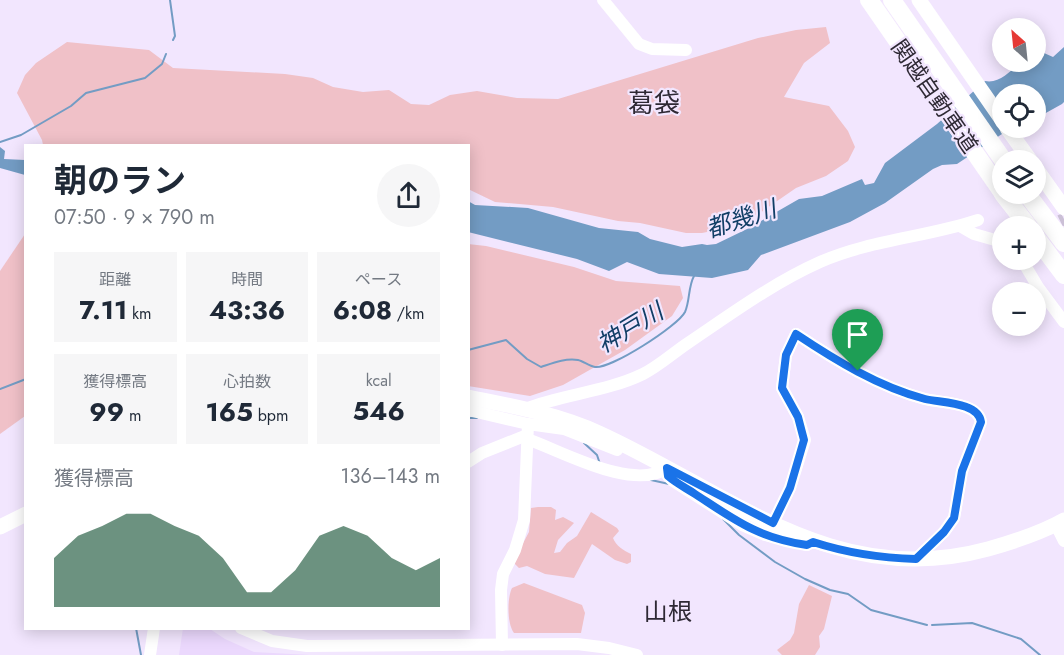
<!DOCTYPE html>
<html lang="ja">
<meta charset="utf-8">
<style>
:root{--surface:#fff;--page:#f6f6f7;--text:#1f2937;--muted:#747a83;--accent:#2f654b}
body{margin:0;font-family:Jost,"Noto Sans JP",sans-serif;background:var(--page);color:var(--text);height:100vh;display:flex;flex-direction:column;font-size:22px;white-space:nowrap}
*{box-sizing:border-box;margin:0}
p{font-size:20px;color:var(--muted)}
.icon{flex:none;width:33px;height:33px;fill:none;stroke:currentColor;stroke-width:2;stroke-linecap:round;stroke-linejoin:round}
.map{position:relative;flex:1;overflow:hidden}
.sheet{position:absolute;left:24px;top:144px;width:446px;height:486px;display:flex;flex-direction:column;background:var(--surface);border-radius:0px;box-shadow:0 3px 15px #0003}
.sheet>*{flex:none}
.needle{width:39px;rotate:333deg}
.tools{position:absolute;left:992px;top:18px;display:grid;gap:12px}
.tools a{display:grid;place-items:center;width:54px;height:54px;border-radius:50%;background:var(--surface);box-shadow:0 3px 15px #0003;font-size:30px}
.pin{position:absolute;display:grid;place-items:center;width:51px;height:51px;color:#fff;margin:-62px -26px;border-radius:50% 50% 50% 0;rotate:-45deg;box-shadow:0 0 6px #0007}
.pin .icon{rotate:45deg}
.round{display:grid;place-items:center;flex:none;width:63px;height:63px;border-radius:32px;background:var(--page)}
.overview{display:flex;align-items:center;justify-content:space-between;height:102px;padding:0 30px}
h1{font-size:33px;font-weight:700;line-height:45px}
.figures{display:grid;grid-template-columns:repeat(3,1fr);gap:9px;height:102px;padding:6px 30px}
.figures div{display:grid;align-content:center;border-radius:0px;background:var(--page);text-align:center}
.figures b{font-size:26px;font-weight:700}
.figures small{font-size:16px;font-weight:400}
.figures p{font-size:16px}
.chart{height:168px;padding:12px 30px}
.chart p{display:flex;justify-content:space-between}
.chart svg{width:100%;height:108px;margin-top:6px;fill:var(--accent);opacity:.7}
.map>svg:first-child{display:block}
</style>
<div class="map">
<svg width="1064" height="655" viewBox="0 0 1064 655">
<rect width="100%" height="100%" fill="#f2e6fe"/>
<path fill="#ebd8fd" d="M183,628L210,629L225,639L254,652L310,655H179Z"/>
<g fill="#f0c1c8">
<path d="M826,27L830,43L804,63L784,97L829,106L848,131L855,147L848,161L826,176L796,188L760,213L727,228L702,233H686L640,223L618,221L553,207L495,202L468,189V146L43,145L42,140L17,93L25,75L36,63L67,42L149,50L173,68L285,74L313,78L333,87L363,92L389,90L411,104L429,105L450,95L477,91L517,98L558,99L758,38L796,30Z"/>
<path d="M25,234V416L0,434V271Z"/>
<path d="M468,244L486,246L574,267L616,281L680,286L683,298L672,316L625,350L563,385L530,396L468,386Z"/>
<path d="M538,507H551L556,510L555,520L563,517L574,523L558,540L554,553L560,552L567,543L577,536L591,512L617,528L619,531L613,538C616,546 623,550 631,554V562L627,564L615,560L592,544L574,578L545,574L527,566L519,568L513,562L529,532L531,508Z"/>
<path d="M524,583L582,605L585,613L581,633H514C507,624 507,598 512,588Z"/>
<path d="M809,585L832,596L824,629L819,636L820,647L815,655H782L777,650L790,640L794,633L799,604Z"/>
</g>
<g fill="#739cc4">
<path d="M1064,47V102L1062,104L1035,119V94H1002V128H1011L957,164L942,165L933,169L885,203L850,222L761,255L748,270L712,278L659,274L627,262L609,271L577,259L468,232V201L475,205L528,208L599,228L638,232L650,239L682,247L702,244L707,245L716,244L747,229L799,199L822,196L862,179L865,185L874,183L885,163L937,124L985,81C1000,84 1011,70 1021,62H1035V57L1044,53L1053,57Z"/>
<path d="M0,147L5,151L4,159L25,160V175L0,168Z"/>
</g>
<g fill="none" stroke-linecap="round" stroke-linejoin="round">
<g stroke="#739cc4" stroke-width="2">
<path d="M170,0L175,36L173,40"/>
<path d="M0,142L21,135L71,106L86,93L145,78L162,64L166,54"/>
<path d="M468,350L506,340L527,359L541,367C553,363 565,358 578,360C583,361 589,366 595,367C611,369 678,326 685,312C690,301 688,287 694,276"/>
<path d="M0,389L26,379"/>
<path d="M468,418H477"/>
<path d="M584,443L597,455L600,464"/>
<path d="M651,480L669,484"/>
<path d="M723,519L739,535L775,562L805,579L830,590L848,594L871,610L927,625"/>
<path d="M932,625L972,623L1021,639L1040,655"/>
<path d="M136,628L141,655"/>
</g>
<path stroke="#cbc0d6" stroke-width="12" stroke-dasharray="12 6" stroke-linecap="butt" d="M1044,229L1064,219"/>
<g stroke="#fff" stroke-width="12">
<path d="M603,0L639,44L652,49L686,50"/>
<path d="M960,226L974,234L1002,242"/>
<path d="M1022,260L1038,287L1064,322"/>
<path d="M525,409C563,394 606,392 643,374C659,366 673,353 688,343C731,314 773,283 820,262C870,240 927,237 978,220"/>
<path d="M468,410L528,424L524,520L515,550L503,574L501,590L502,645"/>
<path d="M528,424L564,429L617,450"/>
<path d="M527,439C562,451 633,492 667,468L668,476L673,481L742,525L765,535L807,545L813,541"/>
<path d="M468,462L482,453L527,435"/>
<path d="M773,523L790,488L805,440L798,417L782,388L786,355L796,334C835,360 879,387 925,399C941,403 978,402 981,422L962,471L954,518L944,532L916,559"/>
<path d="M1056,525L1064,541"/>
<path d="M241,628L272,641L307,646L577,644L609,648L637,655"/>
<path d="M150,655L154,628"/>
</g>
<g stroke="#fff" stroke-width="15">
<path d="M919,0L1002,120"/>
<path d="M1007,128L1030,160"/>
<path d="M1035,167L1064,208"/>
<path d="M468,397C512,406 558,414 599,433C729,492 834,591 988,549C1013,542 1041,533 1064,520"/>
<path d="M0,527L26,514"/>
</g>
<g stroke="#fff" stroke-width="18">
<path d="M869,0L1002,192"/>
<path d="M892,0L1003,160"/>
<path d="M1003,194L1028,226"/>
<path d="M1027,194L1064,243"/>
<path d="M1035,236L1064,275"/>
</g>
</g>
<g fill="none" stroke-linecap="round" stroke-linejoin="round">
<g stroke="#fff" stroke-width="12">
<path id="route" d="M796,334C835,360 879,387 925,399C941,403 978,402 981,422L962,471L954,518L944,532L916,559C880,558 847,553 813,542L807,545C758,538 735,520 695,494C686,488 676,483 668,476L667,468L773,523L790,488L804,440L798,417L782,388L786,355Z"/>
</g>
<use href="#route" stroke="#1a73e8" stroke-width="8"/>
</g>
<g text-anchor="middle" stroke-width="4.5" stroke-linejoin="round" paint-order="stroke">
<g font-size="22" fill="#2e2934" stroke="#f2e6fe">
<text transform="translate(935 96) rotate(55)" y="8">関越自動車道</text>
</g>
<g font-size="24" font-style="italic" fill="#113e66" stroke="#f2e6fe">
<text transform="translate(741 219) rotate(-18)" y="8">都幾川</text>
<text transform="translate(630 328) rotate(-31)" y="8">神戸川</text>
</g>
<g font-size="24" fill="#2e2934" stroke="#f2e6fe">
<text x="668" y="620">山根</text>
</g>
<g font-size="26" fill="#2e2934" stroke="#f2e6fe">
<text x="654" y="112">葛袋</text>
</g>
</g>
</svg>
<div class="tools">
<a><svg class="needle" viewBox="-14 -14 28 28"><path d="M0-13l5 13h-10z" fill="#e53935"/><path d="M0 13l5-13h-10z" fill="#747a83"/></svg></a>
<a><svg class="icon" aria-label="locate" viewBox="0 0 24 24"><circle cx="12" cy="12" r="6"/><path d="M12 2v4M12 18v4M2 12h4M18 12h4"/></svg></a>
<a><svg class="icon" aria-label="layers" viewBox="0 0 24 24"><path d="M12 4l9 5-9 5-9-5zM3 14l9 5 9-5"/></svg></a>
<a>+</a>
<a>−</a>
</div>
<div class="pin" style="left:858px;top:371px;background:#1e9e55"><svg class="icon" aria-label="arrive" viewBox="0 0 24 24"><path d="M6 21V4h12l-3 4 3 4H6"/></svg></div>
<section class="sheet">
<div class="overview"><div><h1>朝のラン</h1><p>07:50 · 9 × 790 m</p></div><a class="round"><svg class="icon" aria-label="share" viewBox="0 0 24 24"><path d="M12 15V3M7 8l5-5 5 5M5 13v7h14v-7"/></svg></a></div>
<div class="figures">
<div><p>距離</p><b>7.11<small> km</small></b></div>
<div><p>時間</p><b>43:36</b></div>
<div><p>ペース</p><b>6:08<small> /km</small></b></div>
</div>
<div class="figures">
<div><p>獲得標高</p><b>99<small> m</small></b></div>
<div><p>心拍数</p><b>165<small> bpm</small></b></div>
<div><p>kcal</p><b>546</b></div>
</div>
<div class="chart"><p><span>獲得標高</span>136–143 m</p>
<svg viewBox="0 0 160 44" preserveAspectRatio="none"><path d="M0 44V24L10 15L20 11L30 6L40 6L50 11L60 15L70 24L80 38L90 38L100 29L110 15L120 11L130 15L140 24L150 29L160 24V44z"/></svg>
</div>
</section>
</div>
